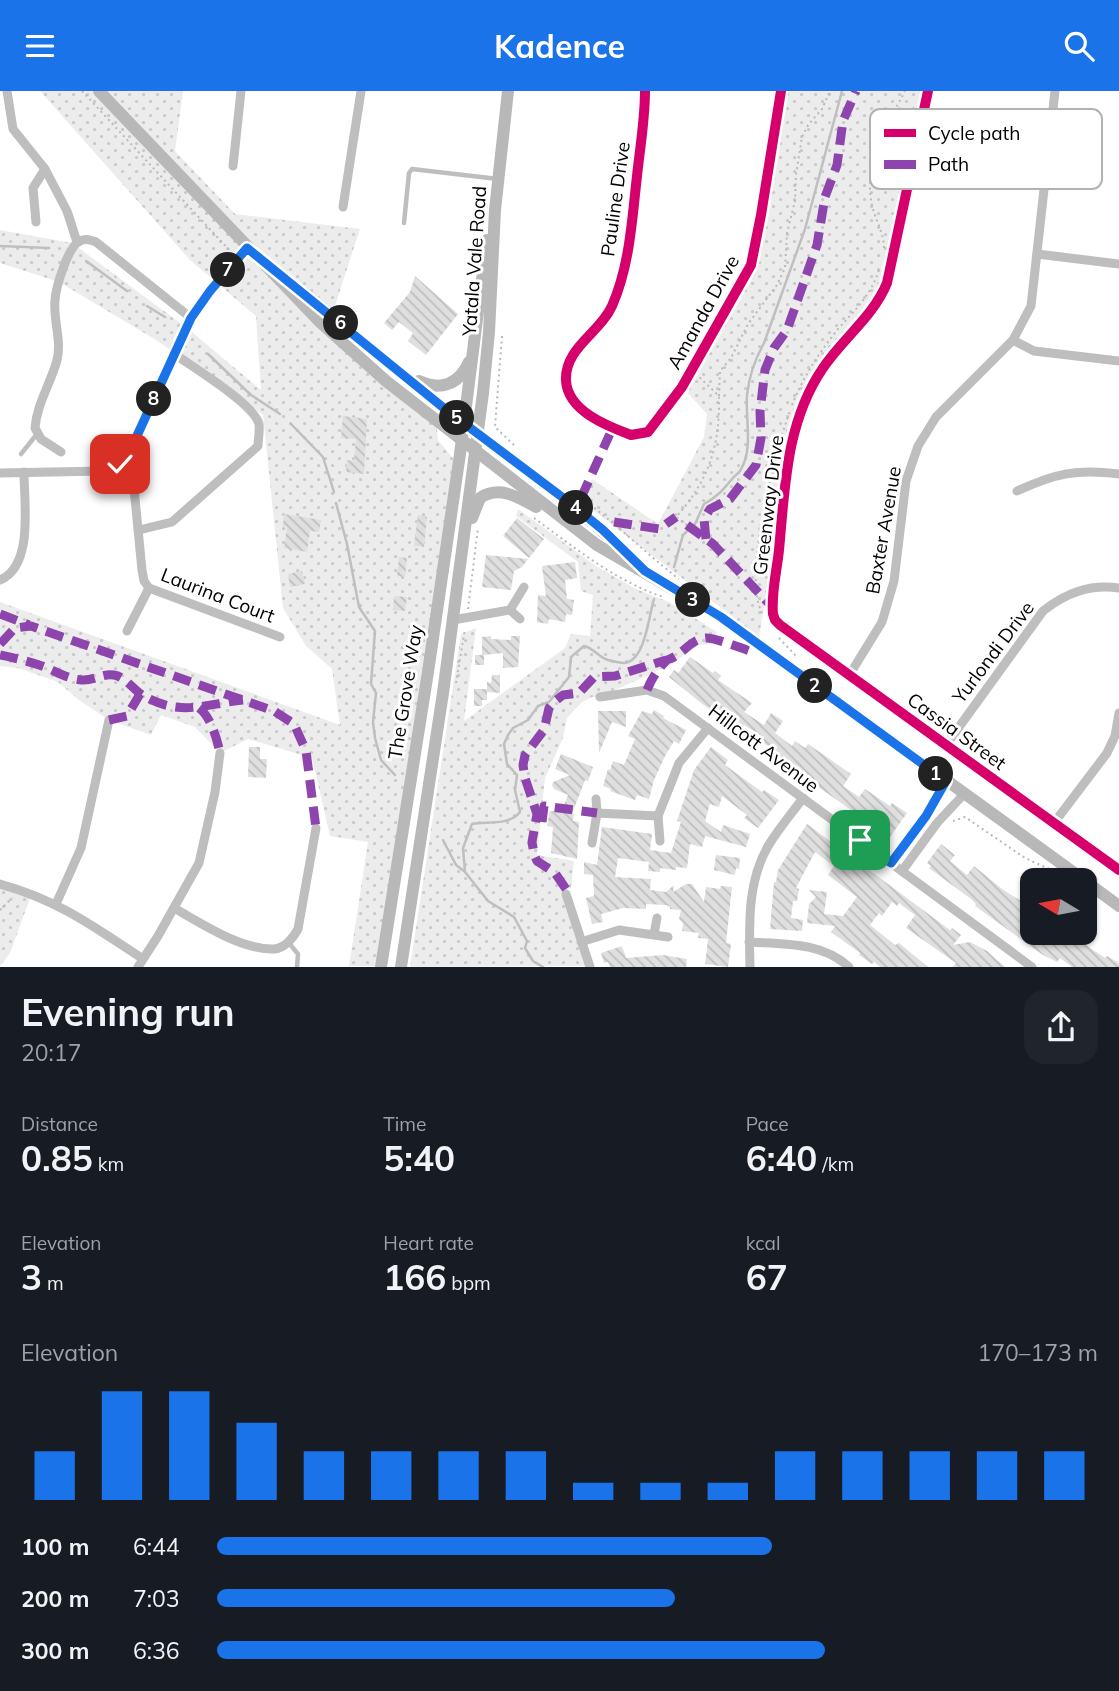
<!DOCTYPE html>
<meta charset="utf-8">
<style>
:root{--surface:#171b24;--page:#20242c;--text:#f1f3f6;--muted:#9ea1a6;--accent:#1a73e8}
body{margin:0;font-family:Mulish,sans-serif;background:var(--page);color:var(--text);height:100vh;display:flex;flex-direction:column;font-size:26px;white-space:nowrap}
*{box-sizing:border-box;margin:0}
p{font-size:23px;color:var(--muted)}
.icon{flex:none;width:38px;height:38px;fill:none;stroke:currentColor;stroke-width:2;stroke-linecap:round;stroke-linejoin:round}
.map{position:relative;height:876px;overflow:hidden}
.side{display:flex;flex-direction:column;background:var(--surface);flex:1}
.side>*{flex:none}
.needle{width:46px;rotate:280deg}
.fabs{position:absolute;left:1020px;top:777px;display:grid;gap:14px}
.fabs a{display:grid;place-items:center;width:77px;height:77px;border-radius:14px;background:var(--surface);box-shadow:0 2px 5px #0004;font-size:35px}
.pin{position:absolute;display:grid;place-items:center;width:60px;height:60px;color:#fff;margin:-30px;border-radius:14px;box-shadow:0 4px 10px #0006}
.km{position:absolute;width:35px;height:35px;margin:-18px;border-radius:50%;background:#222;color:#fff;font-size:19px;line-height:35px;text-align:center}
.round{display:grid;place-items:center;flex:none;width:74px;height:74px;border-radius:21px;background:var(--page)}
.overview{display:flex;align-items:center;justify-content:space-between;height:119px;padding:0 21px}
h1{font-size:38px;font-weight:700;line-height:52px}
.figures{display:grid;grid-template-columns:repeat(3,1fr);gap:10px;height:119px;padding:7px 21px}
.figures div{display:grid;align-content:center}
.figures b{font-size:35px;font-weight:700}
.figures small{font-size:19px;font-weight:400}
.figures p{font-size:19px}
.chart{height:196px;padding:14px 21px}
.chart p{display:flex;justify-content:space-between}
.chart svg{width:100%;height:126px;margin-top:7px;stroke:var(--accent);stroke-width:6}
ul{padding:0 21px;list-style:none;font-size:23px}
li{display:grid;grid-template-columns:112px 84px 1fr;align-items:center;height:52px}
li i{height:18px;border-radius:9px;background:var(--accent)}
header{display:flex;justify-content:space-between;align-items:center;height:91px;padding:0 21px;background:var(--accent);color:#fff;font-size:32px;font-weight:700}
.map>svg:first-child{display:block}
</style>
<header><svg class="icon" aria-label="menu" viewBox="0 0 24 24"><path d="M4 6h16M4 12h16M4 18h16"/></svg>Kadence<svg class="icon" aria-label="search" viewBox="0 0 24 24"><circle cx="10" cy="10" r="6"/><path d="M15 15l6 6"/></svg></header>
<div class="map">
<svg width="1119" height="876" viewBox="0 0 1119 876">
<defs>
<pattern id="green-dots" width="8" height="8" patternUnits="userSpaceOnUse" patternTransform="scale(1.75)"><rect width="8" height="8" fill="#ececec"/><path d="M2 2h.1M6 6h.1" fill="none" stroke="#c9c9c9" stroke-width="1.8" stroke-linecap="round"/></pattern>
<pattern id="building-back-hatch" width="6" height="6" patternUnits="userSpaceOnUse" patternTransform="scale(1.75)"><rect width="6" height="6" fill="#dfdfdf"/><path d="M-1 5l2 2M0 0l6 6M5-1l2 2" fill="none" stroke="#bebebe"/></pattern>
</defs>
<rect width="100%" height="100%" fill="#fff"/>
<g fill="url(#green-dots)">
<path d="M40,0H183L175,60L235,123L360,138L332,224L263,171L436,329L438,349L457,372L381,875H349L368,751L330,745L312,667L248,648L220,662L195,636L161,624L151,644L109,629L79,609L58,591L18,577L0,575V511L340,634L332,578L306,555L283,517L263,324L156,249L59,191L0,172V139L72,152L187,237L261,299L256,225L190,169Z"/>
<path d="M780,0H928L883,202L812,296L788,374L759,546L581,410L592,388L658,433L704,346L707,323L682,296L747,180Z"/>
<path d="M518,418L596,475L636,498L669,511L717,541L712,553L697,554L674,572L600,606H592L581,612L567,627L563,647L545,687L537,764L574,770L571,797L565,799L590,875L410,876L461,543L476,537L464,630L565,557L571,543L590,545L593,504L581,500L578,471L516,425Z"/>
<path d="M0,791L32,802L10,862L0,875Z"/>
</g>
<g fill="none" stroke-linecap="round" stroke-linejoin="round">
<g stroke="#bfbfbf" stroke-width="2.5">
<path d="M0,155L49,157"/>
<path d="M86,170L127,200"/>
<path d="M147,215L165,226"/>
<path d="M208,263L251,304L280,323"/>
<path d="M291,333L323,366L334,401"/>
<path d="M336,412L347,453L359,516L375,540L371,593L376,602L373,631L375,647L381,669L395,684"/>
<path d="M674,476L683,444L695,433L704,413C717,406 723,399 732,388C734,385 738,383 740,380C754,358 745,328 747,304C749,286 755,268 764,252L805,138L842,0"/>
<path d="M443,749L456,774L464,780"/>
<path d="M543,876L533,870L525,857L527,850L514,826L488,810L465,781L463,757L472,733C487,730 509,735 520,721L515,699L517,684L507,673L504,653L508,644L513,637L528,629L538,615L549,611L569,586L571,566L584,555C594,557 598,566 608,569C612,570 620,572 624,572C646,570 649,522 654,508"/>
</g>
</g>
<g fill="url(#building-back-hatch)">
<path d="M415,185L458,223L426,264L408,250L413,242L399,231L392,239L384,232L410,201Z"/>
<path d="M343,325L367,328L364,383L346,381L347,369L354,370L356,348L341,347Z"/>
<path d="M284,423L321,429L319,441L310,440L307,461L284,457L287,436L283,435Z"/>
<path d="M418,424L427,426L424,456L414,455Z"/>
<path d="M517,427L544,448L529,467L503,445Z"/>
<path d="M486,464L528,468L522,476L514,480L511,499L482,496Z"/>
<path d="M399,466L407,467L405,486L397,485Z"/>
<path d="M575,471L577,487L565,489L567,508L574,509L572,524L566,523L565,531L549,528L548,533L537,531L538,504L546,505L542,475Z"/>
<path d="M302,480L305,493L290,496L288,483Z"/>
<path d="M394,505L407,506L405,520L393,519Z"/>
<path d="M491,545V548L511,549V545H520L518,576L503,577V562L484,564V574H475V564H482V546Z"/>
<path d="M690,566L713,582L715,580L721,585L718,589L752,612L744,621L764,634L771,622L783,630L775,642L792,655L795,650L805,657L808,653L851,683L843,695L859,706L865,698L890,715L892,712L907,722L890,746L768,661L771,657L758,648L760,644L744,634L740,639L701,612L669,586L674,579L678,582Z"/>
<path d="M492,584H500V602L487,601V609H482V615H474V598H487V591L491,592Z"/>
<path d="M654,619L664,625L663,627L686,639L679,653L674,650L665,665L654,689L649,708L637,704L635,709L610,700L611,698L603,695L608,678L610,679L613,670L624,674L635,648L628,645L642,620L652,623Z"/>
<path d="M598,620H626V636L612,631L599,662Z"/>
<path d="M249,656H260V668H267L266,687L248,686Z"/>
<path d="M711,656L728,669L725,674L762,701L764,699L779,709L758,737L744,727L747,724L722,705L719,716L710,713L705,730L721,741L723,734L750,743L746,756L705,745L702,756L690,753L687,777L676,776V779L660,777V781L648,780L649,771L618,767L615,786L651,788L650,799L666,801L674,794L673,801L686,793H692L704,811L706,796L720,798L721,795L732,796L726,852L731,853L728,876L705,873L708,848L698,847L699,842L682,840L683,832L679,828L681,819L670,818V816L666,814L646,813V818L623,817L601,823L603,831L592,833L586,807L594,805L593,784L584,783V771L597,774L602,736L652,743L650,759L671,762L681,731L677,730L694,679Z"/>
<path d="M561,663L593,676L588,690L585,689L572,723H574L573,730L579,731L577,768L551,762L553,736L547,735L550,720L561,721L568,704L554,698L552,694L553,691L570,684L555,678Z"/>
<path d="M807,733L950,839L952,837L961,844L953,854L970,851L987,860L1005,876H953L956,872L906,837L915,824L899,812L897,815L892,811L882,825L879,822L870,834L895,854L899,852L928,876H880L874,871L872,873L859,864L860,862L831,841L835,835L807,832L809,813L816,806L809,799L827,801L824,823L843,825L857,806L828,784L834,775L815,761L796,797L799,798L797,810H793L791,827L803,829L802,840L770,838L774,791H776L778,779Z"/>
<path d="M941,753L955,764L950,770L967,784L974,775L1002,798L1032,817V842H1077L1074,846L1105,867L1107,865L1119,872V876H1072L1060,867L1057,871L1043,864L975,815L976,813L971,808L929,777L931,775L927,772Z"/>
<path d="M716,764L740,767L739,778L736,777L735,784L714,779Z"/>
<path d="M622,855L626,867L663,864L687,868L686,876H610L608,871L604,872L601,862Z"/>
</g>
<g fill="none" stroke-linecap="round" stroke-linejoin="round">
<g stroke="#b9b9b9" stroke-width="2" stroke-dasharray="2 3.5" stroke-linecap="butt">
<path d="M82,0L231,161"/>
<path d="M884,157C884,142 875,128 872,114C863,72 886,36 905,0"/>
<path d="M502,245L495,336L516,356"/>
<path d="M719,305L720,280L731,267L748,233L777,194L785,177L787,142L795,110L796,83L802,46L808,34L822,18L830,0"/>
<path d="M792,314C803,286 819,262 838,238C855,219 871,204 879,179"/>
<path d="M581,407C616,432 645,462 679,488"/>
<path d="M534,427C575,457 614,489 663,506"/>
<path d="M687,434L676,426C709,389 720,355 719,305L698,285"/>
<path d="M468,518L478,437"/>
<path d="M762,522C742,484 775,361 790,320"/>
<path d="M779,547L797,566"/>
<path d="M456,592L465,538"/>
<path d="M953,730L965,726L1025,767L1049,778"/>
<path d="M0,819L12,807"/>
</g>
<g stroke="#bebebe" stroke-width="4.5">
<path d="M404,132L409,82L412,78L498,88"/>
<path d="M21,363L37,343"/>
<path d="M289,852L298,863L297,876"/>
</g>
<g stroke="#bebebe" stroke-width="9">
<path d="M7,0L13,38L45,78L67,120L77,151"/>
<path d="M645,0C645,28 640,57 637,85C632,128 630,174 612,215C600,242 564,257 566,290C568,320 607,335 631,344L648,341L682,296L751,174L761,124L781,0"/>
<path d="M928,0L887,192C873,226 843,247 823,277C786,331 785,396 779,459C777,479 771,502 773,523L775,529L780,534L1119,779"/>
<path d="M233,75L241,0"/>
<path d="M343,116L361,0"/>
<path d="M36,131L33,97L45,78"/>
<path d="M1037,163L1119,173"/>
<path d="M1013,249L1034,260L1119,270"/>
<path d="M61,361L41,348L35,337C37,312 51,292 57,269C62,249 53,230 55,209C56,196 68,155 80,150C86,147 90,149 96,151L191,227"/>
<path d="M123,370L133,387L142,479L144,490L149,497L280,546"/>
<path d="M0,382L104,380L120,373L130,360L191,227L210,200L247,157"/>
<path d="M1017,400C1056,382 1076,378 1119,383"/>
<path d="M139,439L172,431L258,355C258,349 260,340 259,333C254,313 194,277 176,264"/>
<path d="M0,489C34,475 24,412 24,381"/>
<path d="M510,519L520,528"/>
<path d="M453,529L510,519L524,496"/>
<path d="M127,540L149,497"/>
<path d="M850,583L882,531L894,490L906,390L918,355L936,326L1013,249L1031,215L1055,0"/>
<path d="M600,606L647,599L664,605L1032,876"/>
<path d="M946,654L1043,520C1066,502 1089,493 1119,497"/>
<path d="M596,708L597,722"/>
<path d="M658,725L660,750"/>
<path d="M1054,732L1107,662L1115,645L1119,622"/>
<path d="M592,752L597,722L658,725L679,672L708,637"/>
<path d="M891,772L926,725L946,690"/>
<path d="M902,780L937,732L964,703"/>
<path d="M0,793C58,809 93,835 143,868"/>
<path d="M566,803L590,876"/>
<path d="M56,813L81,757L109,629"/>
<path d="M174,817C201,832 241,859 274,858C285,857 293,847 298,838L316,737"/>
<path d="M654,843L657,827"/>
<path d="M581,851L619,839L668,846"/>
<path d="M749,851C784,853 822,851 849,876"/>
<path d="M138,876L158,845L199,772L215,701L220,662"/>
<path d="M750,876C749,834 747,788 770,752C780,736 792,722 803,707"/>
</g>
<g stroke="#b8b8b8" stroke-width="12">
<path d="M99,0L320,231L386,290L597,454L721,526L1084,789"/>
<path d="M290,191C343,233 394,278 448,320C511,369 577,414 635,470"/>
<path d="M419,290C440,300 459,294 469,271"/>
<path d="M472,427L480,407C499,394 518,406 536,416"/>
<path d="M1085,790L1119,815"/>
<path d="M381,876L428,581L460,363L487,149"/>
<path d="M401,876L443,602L483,302L489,241L495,119L508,0"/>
</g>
<g stroke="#8e44ad" stroke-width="9" stroke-dasharray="18 9" stroke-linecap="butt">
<path d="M581,407L613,336"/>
<path d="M614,431L659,438L676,426"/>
<path d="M687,434L713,453L773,517"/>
<path d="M706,448L704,428L710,418L730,408L756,374L761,347L760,320L765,279L774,257L787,239L817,154L825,106L837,74L843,30L856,0"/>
<path d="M0,523L29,534"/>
<path d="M0,553L15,537L31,535L274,620L294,633L306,660L316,737"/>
<path d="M0,564C14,567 28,570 42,575C56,580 67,588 82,589C93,590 103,582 114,584C126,586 134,600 144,605C181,626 205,613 243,609"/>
<path d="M647,599C651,589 657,579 665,571C670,566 667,570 674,566C685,560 692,548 706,547C713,546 744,558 753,561"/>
<path d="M199,617C211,626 217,648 220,662"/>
<path d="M109,629L127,625L140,603"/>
<path d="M542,731L544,715L597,722"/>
<path d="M566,798L555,782L537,770L534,763L532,751L537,723L525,687L523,674L525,664L544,639L549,617L554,611L563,604L579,602L594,586L615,585L666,569"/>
</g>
<g stroke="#fff" stroke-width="15">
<g id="cycleway">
<path d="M645,0C645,28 640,57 637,85C632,128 630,174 612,215C600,242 564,257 566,290C568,320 607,335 631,344L648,341L682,296L751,174L761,124L781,0"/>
<path d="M928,0L887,192C873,226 843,247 823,277C786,331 785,396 779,459C777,479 771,502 773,523L775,529L780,534L1119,779"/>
</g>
</g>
<use href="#cycleway" stroke="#d6006c" stroke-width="10"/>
</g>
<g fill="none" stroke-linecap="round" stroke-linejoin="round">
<g stroke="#fff" stroke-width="14">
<path id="route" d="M120,373L130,360L191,227L210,200L247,157L445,318L570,412L603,439L645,480L721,526L946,690L926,725L891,772L860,749"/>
</g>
<use href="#route" stroke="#1a73e8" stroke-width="9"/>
</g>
<g text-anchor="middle" stroke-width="6" stroke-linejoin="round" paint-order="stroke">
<g font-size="19" fill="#000" stroke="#fff">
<text transform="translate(615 108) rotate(-82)" y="7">Pauline Drive</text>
<text transform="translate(474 170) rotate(-86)" y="7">Yatala Vale Road</text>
<text transform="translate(703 221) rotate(-61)" y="7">Amanda Drive</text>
<text transform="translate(768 414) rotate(-83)" y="7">Greenway Drive</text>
<text transform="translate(883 439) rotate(-80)" y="7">Baxter Avenue</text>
<text transform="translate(218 504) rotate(21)" y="7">Laurina Court</text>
<text transform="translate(993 561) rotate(-53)" y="7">Yurlondi Drive</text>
<text transform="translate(405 601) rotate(-81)" y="7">The Grove Way</text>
<text transform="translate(957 640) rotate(36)" y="7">Cassia Street</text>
<text transform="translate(764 657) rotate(37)" y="7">Hillcott Avenue</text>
</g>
</g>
<rect x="870" y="18" width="232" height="80" rx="10" fill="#fff" stroke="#b2b2b2" stroke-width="2"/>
<rect x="884" y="38" width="32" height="8" fill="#d6006c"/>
<rect x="884" y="69" width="32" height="9" fill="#8e44ad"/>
<g font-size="19" fill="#000">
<text x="928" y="49">Cycle path</text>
<text x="928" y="80">Path</text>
</g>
</svg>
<div class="fabs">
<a><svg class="needle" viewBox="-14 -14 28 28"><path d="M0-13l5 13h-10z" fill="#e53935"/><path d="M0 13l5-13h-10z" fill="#9ea1a6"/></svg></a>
</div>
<div class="pin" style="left:860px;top:749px;background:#1e9e55"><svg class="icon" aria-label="arrive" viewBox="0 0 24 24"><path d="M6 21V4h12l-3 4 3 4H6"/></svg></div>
<div class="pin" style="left:120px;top:373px;background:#d93025"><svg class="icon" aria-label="check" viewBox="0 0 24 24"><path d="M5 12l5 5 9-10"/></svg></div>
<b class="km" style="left:936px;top:683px">1</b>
<b class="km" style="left:815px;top:595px">2</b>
<b class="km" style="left:693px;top:509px">3</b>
<b class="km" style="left:576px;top:417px">4</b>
<b class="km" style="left:457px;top:327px">5</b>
<b class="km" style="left:341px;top:232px">6</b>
<b class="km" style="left:228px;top:179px">7</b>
<b class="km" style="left:154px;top:308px">8</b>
</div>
<section class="side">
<div class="overview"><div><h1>Evening run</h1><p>20:17</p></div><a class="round"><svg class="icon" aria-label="share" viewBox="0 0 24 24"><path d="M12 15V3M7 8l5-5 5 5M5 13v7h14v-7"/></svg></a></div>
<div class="figures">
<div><p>Distance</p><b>0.85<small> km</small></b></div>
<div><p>Time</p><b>5:40</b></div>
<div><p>Pace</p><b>6:40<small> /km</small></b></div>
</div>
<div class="figures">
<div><p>Elevation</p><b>3<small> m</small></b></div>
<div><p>Heart rate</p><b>166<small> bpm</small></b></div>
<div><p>kcal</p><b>67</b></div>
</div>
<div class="chart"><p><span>Elevation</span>170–173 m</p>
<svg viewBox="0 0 160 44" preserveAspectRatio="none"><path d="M5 44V27M15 44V6M25 44V6M35 44V17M45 44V27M55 44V27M65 44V27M75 44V27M85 44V38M95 44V38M105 44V38M115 44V27M125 44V27M135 44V27M145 44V27M155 44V27"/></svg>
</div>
<ul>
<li><b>100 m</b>6:44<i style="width:63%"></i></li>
<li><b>200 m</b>7:03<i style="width:52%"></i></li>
<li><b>300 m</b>6:36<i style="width:69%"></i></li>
</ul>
</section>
